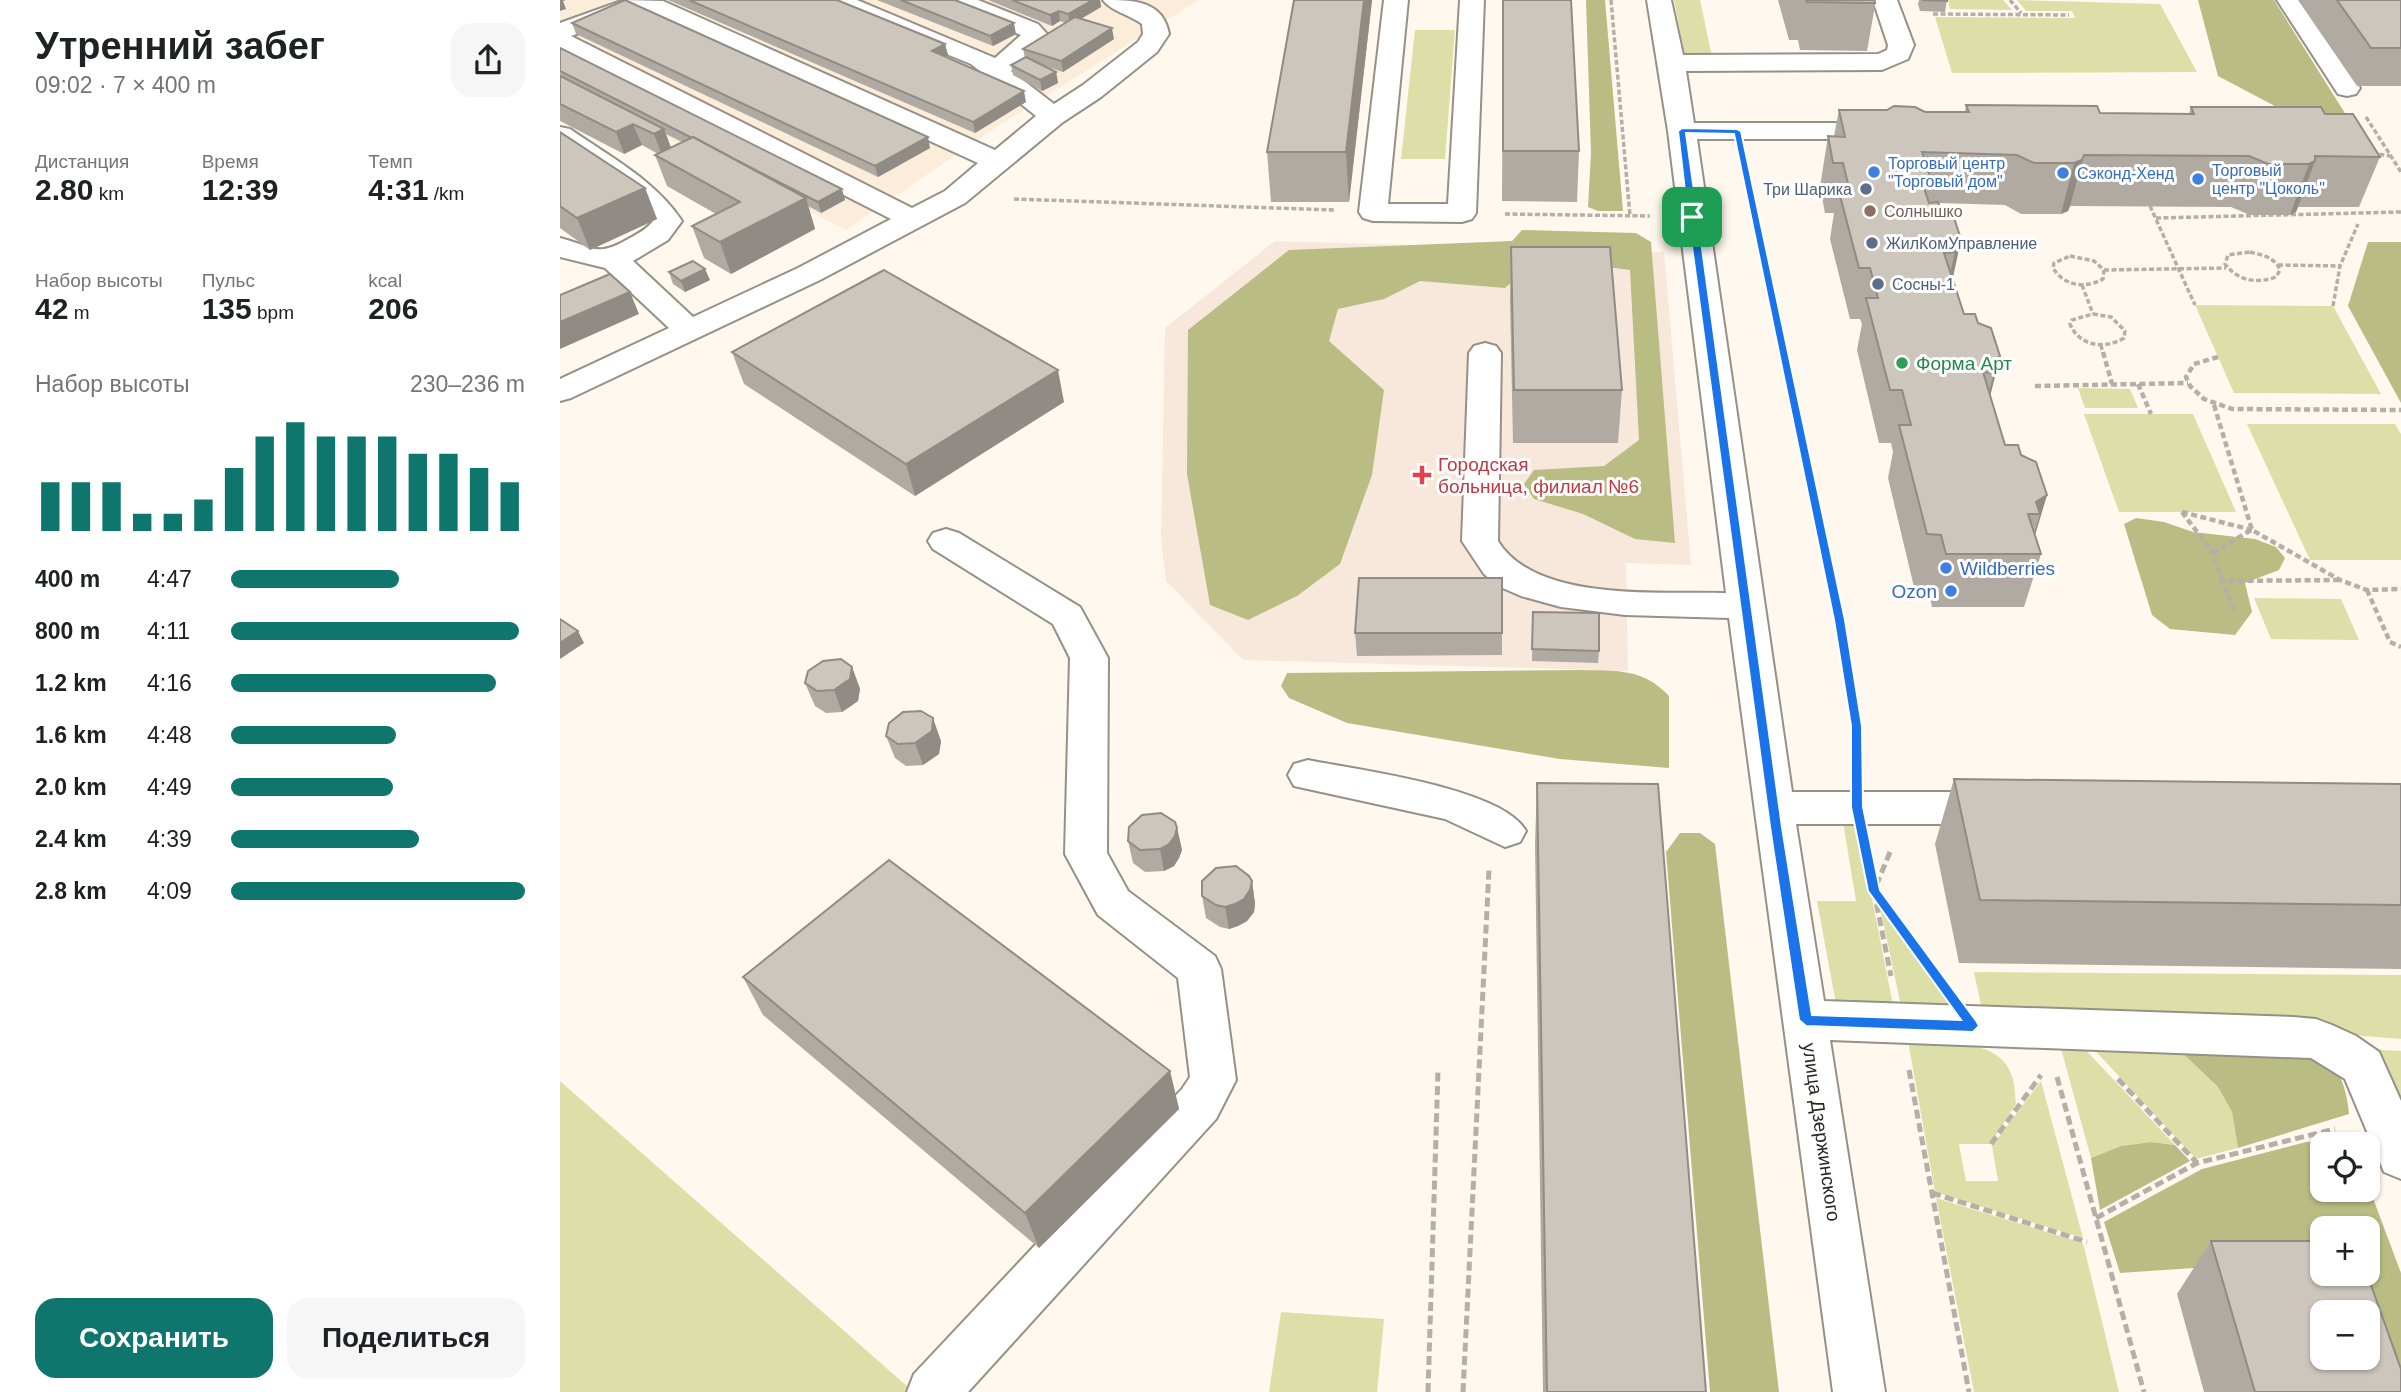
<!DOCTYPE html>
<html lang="ru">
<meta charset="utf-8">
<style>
:root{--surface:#fff;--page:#f6f6f6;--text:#202124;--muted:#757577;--accent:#0f766e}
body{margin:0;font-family:Helvetica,sans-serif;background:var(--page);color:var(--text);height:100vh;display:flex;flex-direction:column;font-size:26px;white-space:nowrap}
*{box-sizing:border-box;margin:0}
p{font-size:23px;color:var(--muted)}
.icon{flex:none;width:38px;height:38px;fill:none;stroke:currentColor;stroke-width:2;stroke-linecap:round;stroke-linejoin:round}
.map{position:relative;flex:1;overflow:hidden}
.side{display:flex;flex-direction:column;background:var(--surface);width:560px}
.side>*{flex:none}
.buttons{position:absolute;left:1750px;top:1132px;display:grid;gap:14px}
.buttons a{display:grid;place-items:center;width:70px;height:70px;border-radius:14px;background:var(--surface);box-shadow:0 2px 5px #0004;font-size:35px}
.pin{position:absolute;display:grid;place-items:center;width:60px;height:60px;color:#fff;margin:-30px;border-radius:14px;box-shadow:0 4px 10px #0006}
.round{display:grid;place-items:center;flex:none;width:74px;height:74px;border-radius:21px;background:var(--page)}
.overview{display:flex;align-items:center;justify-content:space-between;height:119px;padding:0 35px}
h1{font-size:38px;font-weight:700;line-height:52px}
.stats{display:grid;grid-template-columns:repeat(3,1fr);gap:10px;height:119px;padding:7px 35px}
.stats div{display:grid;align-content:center}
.stats b{font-size:30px;font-weight:700}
.stats small{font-size:19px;font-weight:400}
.stats p{font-size:19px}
.chart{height:196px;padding:14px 35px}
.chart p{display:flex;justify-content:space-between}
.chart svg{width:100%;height:126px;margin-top:7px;stroke:var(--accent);stroke-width:6}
.action{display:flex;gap:14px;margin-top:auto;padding:14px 35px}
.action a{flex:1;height:80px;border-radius:21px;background:var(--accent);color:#fff;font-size:28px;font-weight:700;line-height:80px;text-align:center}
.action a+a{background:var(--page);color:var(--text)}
ul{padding:0 35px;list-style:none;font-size:23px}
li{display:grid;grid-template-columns:112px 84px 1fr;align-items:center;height:52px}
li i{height:18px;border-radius:9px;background:var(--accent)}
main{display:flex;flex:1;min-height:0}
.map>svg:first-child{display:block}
</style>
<main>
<section class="side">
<div class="overview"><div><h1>Утренний забег</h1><p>09:02 · 7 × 400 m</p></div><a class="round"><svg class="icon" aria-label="share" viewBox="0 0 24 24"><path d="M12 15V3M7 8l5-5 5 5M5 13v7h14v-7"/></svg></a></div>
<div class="stats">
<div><p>Дистанция</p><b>2.80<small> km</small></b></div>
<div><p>Время</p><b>12:39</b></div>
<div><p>Темп</p><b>4:31<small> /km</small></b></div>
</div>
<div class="stats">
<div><p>Набор высоты</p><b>42<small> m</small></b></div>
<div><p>Пульс</p><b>135<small> bpm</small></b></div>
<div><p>kcal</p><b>206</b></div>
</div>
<div class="chart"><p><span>Набор высоты</span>230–236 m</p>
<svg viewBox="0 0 160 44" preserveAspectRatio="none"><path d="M5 44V27M15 44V27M25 44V27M35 44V38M45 44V38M55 44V33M65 44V22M75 44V11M85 44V6M95 44V11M105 44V11M115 44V11M125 44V17M135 44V17M145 44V22M155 44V27"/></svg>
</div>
<ul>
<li><b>400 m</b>4:47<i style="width:57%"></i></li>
<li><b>800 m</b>4:11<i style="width:98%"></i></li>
<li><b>1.2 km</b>4:16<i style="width:90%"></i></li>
<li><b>1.6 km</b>4:48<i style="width:56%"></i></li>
<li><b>2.0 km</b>4:49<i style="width:55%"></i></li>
<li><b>2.4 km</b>4:39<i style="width:64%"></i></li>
<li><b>2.8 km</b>4:09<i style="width:100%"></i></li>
</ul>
<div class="action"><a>Сохранить</a><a>Поделиться</a></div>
</section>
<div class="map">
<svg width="1841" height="1392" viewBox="0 0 1841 1392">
<rect width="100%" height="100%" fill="#fff8ee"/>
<path fill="#fcecda" d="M0,0H639L435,128L286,230L0,85Z"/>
<path fill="#f8e8dc" d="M715,241L1104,252L1131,565L1066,563L1068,671L683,660L606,581L601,538L605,328Z"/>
<g fill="#dce0a8">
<path d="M1114,0H1140L1152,57H1125Z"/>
<path d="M1388,0H1443L1452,10L1390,9Z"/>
<path d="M1457,0L1600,4L1637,72L1392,73L1375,17L1515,18L1512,11H1466Z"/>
<path d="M855,30H895L885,159H841Z"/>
<path d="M1635,305L1773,306L1821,394L1674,393Z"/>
<path d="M1518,388L1570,389L1578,408H1525Z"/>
<path d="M1524,414H1633L1676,512H1559Z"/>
<path d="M1687,424H1835L1841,434V560H1750Z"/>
<path d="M1694,598L1781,599L1799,640L1711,639Z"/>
<path d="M1295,812L1333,1005L1276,1004L1257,901H1296L1282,816Z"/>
<path d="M1319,902L1395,1006H1341Z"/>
<path d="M1414,972L1841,975V1039L1421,1005Z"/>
<path d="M1348,1041C1380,1043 1440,1037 1452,1076C1455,1085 1455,1095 1456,1104L1430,1144H1399L1406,1181H1438L1432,1146L1481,1081L1523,1238L1375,1192Z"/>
<path d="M1529,1044H1613L1658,1087L1672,1112L1678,1148L1636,1159Z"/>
<path d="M1500,1045H1521L1615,1145L1591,1142L1561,1146L1531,1158Z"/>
<path d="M1804,1049L1841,1051V1106Z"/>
<path d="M0,1081L348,1387L345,1392H0Z"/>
<path d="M1376,1198L1523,1243L1559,1392H1414Z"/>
<path d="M721,1312L824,1319L817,1392H709Z"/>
</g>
<g fill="#b9bd83" fill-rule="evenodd">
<path d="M1026,0H1045L1063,211H1038L1028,207L1031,153Z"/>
<path d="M1638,0H1714L1793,126L1728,113L1658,76Z"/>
<path d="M962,230L1076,233L1091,242L1115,543L1075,539L1023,514L974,499L964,484L974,470L1044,466L1079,440L1070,270L980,258L945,288L860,281L824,299L778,309L769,341L824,390L812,475L780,564L737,596L688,620L650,605L627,474L628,330L729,250L952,241Z"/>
<path d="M1808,242H1841V403L1788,306Z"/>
<path d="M1576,518L1604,522L1633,532L1695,539L1716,547L1725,558L1719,570L1685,583L1692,612L1675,635L1610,629L1592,615L1564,524Z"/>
<path d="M1021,670C1057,671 1083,668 1109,696V768L1000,759L787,723L729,698L721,686L727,673Z"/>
<path d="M1120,833H1140L1155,844L1219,1392H1150L1106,852Z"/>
<path d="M1613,1044C1635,1044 1739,1040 1751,1046C1777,1059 1787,1087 1789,1114L1678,1148L1672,1112L1658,1087Z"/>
<path d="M1773,1139L1778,1144H1762V1190H1808V1185L1841,1273V1392L1808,1358V1312H1776L1750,1260L1560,1273L1544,1222L1642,1169L1746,1142ZM1762,1228H1808V1274H1762Z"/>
<path d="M1591,1142L1615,1145L1630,1161L1540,1210L1531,1158L1561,1146Z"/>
</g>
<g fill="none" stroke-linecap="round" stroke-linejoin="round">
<g stroke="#969086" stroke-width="4">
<g id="minor">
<path d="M64,0L103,1L435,150L476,116L411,64L266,5L263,0H297L435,58L461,35L387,5L384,0H418L478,24L488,35L451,71L494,104L523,85L578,42L583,34L582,24C570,15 551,11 543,0C572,0 603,0 609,34L597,52L541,97L503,122L405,203L260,280L11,398L0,401V379L109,328L45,268L0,257V238C35,247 36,258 70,238C79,233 87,229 93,221L65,193L0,148V127L10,129C50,157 95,180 122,221L108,240L73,261L133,317L238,268L331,219L0,50V23ZM75,13H90L418,163L385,191L352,208L11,36Z"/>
<path d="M824,0H848L828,204H888L900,0H924L916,213L912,219L902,222L813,221L803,218L799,212Z"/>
<path d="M1087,0H1111L1123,55L1318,54L1327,50L1328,45L1313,0H1337L1354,45L1348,59L1322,70L1126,71L1134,123H1326L1336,125L1340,131L1336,137L1326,139H1137L1232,792H1439L1453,797L1459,808L1453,819L1439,824H1236L1264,1001L1733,1017L1756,1019L1772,1025L1796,1036L1819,1052L1841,1101V1179L1824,1172L1785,1079L1751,1058L1270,1040L1325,1392H1273L1169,618L1065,615L1001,607L961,596L938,586L924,574L902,541L909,353L914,346L925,343L936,346L941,353L938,541C976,603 1102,591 1166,593L1108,131Z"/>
<path d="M1717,0H1741L1800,88L1796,94L1787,96L1778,94Z"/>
<path d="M386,529L399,533L520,607L548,658L547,853L568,891L655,956L661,969L676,1080L656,1119L408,1392H347L354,1374L622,1089L630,1077L618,978L538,915L505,854L510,658L493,624L373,549L368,541L373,533Z"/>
<path d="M748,760C797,770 943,788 966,831L960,842L945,847L885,819L734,786L728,775L734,764Z"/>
</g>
</g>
<g stroke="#b4afa7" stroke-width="3.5" stroke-dasharray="5 2.5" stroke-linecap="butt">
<path d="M1051,0L1070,216"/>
<path d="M1450,0L1461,13"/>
<path d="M1373,14L1509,15"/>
<path d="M1806,117L1841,172"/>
<path d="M1812,153L1830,156"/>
<path d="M1185,166L1224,354"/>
<path d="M454,199L774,210"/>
<path d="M1590,206L1635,305"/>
<path d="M945,214L1090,216"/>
<path d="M1596,218L1841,212"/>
<path d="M1690,252C1702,255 1715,257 1720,270L1716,277C1697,284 1678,281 1665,264L1668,255Z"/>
<path d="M1510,256L1534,261L1544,270L1543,279C1525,289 1504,286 1493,268L1494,263Z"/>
<path d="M1718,265L1780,266"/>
<path d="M1544,270L1666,268"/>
<path d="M1522,285L1533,314"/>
<path d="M1773,306L1780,266L1798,224"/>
<path d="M1533,314L1551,317L1565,331L1564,338C1544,350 1519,346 1510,324L1512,320Z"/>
<path d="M1541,345L1543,354"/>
</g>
<g stroke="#b4afa7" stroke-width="4.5" stroke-dasharray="6 3.5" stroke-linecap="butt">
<path d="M1223,352L1279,620L1297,726V766"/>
<path d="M1543,352L1552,384"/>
<path d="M1658,357L1634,364L1626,377L1630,386L1644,399L1672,409L1841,410"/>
<path d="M1578,384L1591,414"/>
<path d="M1475,386L1628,383"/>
<path d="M1654,405L1692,530L1780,580L1807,590L1841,589"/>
<path d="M1622,512L1653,553L1662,581"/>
<path d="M1622,512L1692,530"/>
<path d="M1653,553L1691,530"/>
<path d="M1807,590L1830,642L1841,647"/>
<path d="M1674,610L1662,581L1779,580"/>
</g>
<g stroke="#b4afa7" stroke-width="5" stroke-dasharray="9 4.5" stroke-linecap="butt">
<path d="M1306,851L1331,976"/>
<path d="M1330,852L1314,891L1377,977"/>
<path d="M1349,1070L1409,1392"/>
<path d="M1497,1077L1584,1392"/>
<path d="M1558,1079L1637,1163"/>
<path d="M1431,1144L1481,1075"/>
<path d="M1372,1193L1527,1242"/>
<path d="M1536,1218L1637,1163L1775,1129"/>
<path d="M868,1392L878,1071"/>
<path d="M903,1392L929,869"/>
</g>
<use href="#minor" fill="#fff" fill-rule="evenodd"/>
</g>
<g fill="#b0aaa2" fill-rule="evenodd">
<path d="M108,0H277L385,44L388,55L385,57L466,102L415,133Z"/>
<path d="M317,0H395L456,34L433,46Z"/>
<path d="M428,0H540L541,7L521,19L554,39L503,72L481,65L496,72L498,83L482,91L453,75L451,65L465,58L463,49L505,23L500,21L492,26Z"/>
<path d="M734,0H812L789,202H711L707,152Z"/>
<path d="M943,0L1019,151L1017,202L942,201Z"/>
<path d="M1218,0H1316L1307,51L1240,50L1238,40H1229Z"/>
<path d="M1359,0H1387L1385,12L1360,11L1358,4Z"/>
<path d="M1738,0H1841V86H1797Z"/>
<path d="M12,23L370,148L318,177L16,34Z"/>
<path d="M0,48L285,200L261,213L248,206L255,229L171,274L144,258L132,226L156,214L107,186L95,155L98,154L82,145L64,154L0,121ZM106,134L122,142L111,147Z"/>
<path d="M1406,105L1540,113L1629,114L1631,107L1765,114L1820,157L1799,207H1738L1736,212L1730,215H1690L1671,207L1510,206L1508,211L1501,214H1461L1445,205L1379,203L1381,210L1401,239L1393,278L1404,314L1418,323L1440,356L1430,396L1445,445L1461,455L1487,495L1475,535L1481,554L1464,607H1372L1368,588L1354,587L1328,478L1333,452L1331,443H1319L1297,350L1302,324L1300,319H1290L1270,239L1274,213H1265L1260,187L1268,136H1274L1279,110L1405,112Z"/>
<path d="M0,132L85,188L97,219L30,250L0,228Z"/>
<path d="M951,247L1062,390L1058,443H953L950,299Z"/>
<path d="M109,272L150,280L125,292L113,284Z"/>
<path d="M172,352L504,402L355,496L184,384Z"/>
<path d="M942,578V655L797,656L795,633Z"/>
<path d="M973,612L1039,651L1038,663L972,661Z"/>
<path d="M292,667L300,689L298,701L282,712L266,713L255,706L245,683Z"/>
<path d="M326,736L381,741L379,754L363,765L346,766L335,758Z"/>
<path d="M1394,779L1841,784V969L1399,963L1375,844Z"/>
<path d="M977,783L1146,1392H983L975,844Z"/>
<path d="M617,828L622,850L619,858L614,866L604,871L585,872L573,863L568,841Z"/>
<path d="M692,881L695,904L694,912L687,921L678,926L669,929L660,927L646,918L642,896Z"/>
<path d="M183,977L610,1071L619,1109L479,1248L203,1015Z"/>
<path d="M1651,1241L1841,1392H1644L1617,1294Z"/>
</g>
<g fill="#908b84">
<path d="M0,0H6L3,1L6,9L0,11Z"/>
<path d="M533,0H540L541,7L510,25L508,14Z"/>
<path d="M804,0H812L789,202L786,152Z"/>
<path d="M499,11L500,21L492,26L490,15Z"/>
<path d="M454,23L456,34L433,46L430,36Z"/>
<path d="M552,28L554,39L503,72L501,61Z"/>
<path d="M385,44L388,55L375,62L372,51Z"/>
<path d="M496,72L498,83L482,91L480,80Z"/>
<path d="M464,91L466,102L415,133L413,122Z"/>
<path d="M73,124L82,145L64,154L56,132Z"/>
<path d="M104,129L112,151L102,156L94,134Z"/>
<path d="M368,137L370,148L318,177L315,166Z"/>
<path d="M1524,155L1510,206L1508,211L1501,214L1514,163Z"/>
<path d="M1755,161L1736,212L1730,215L1749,164Z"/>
<path d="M85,188L97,219L30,250L17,218Z"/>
<path d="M282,189L285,200L261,213L258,202Z"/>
<path d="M246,198L255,229L171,274L160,242Z"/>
<path d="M1401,239L1390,290L1386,292L1395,252L1392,244Z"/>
<path d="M145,269L150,280L125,292L121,281Z"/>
<path d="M70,292L79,314L0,349V322Z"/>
<path d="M1440,356L1427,409L1424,410L1434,373L1431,362Z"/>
<path d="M498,370L504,402L355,496L346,464Z"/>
<path d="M1487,495L1471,548L1469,549L1480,514L1476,502Z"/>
<path d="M18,631L24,643L0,659V643Z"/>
<path d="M292,667L300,689L298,701L282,712L274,690Z"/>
<path d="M373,718L381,741L379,754L363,765L355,743Z"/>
<path d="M617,828L622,850L619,858L614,866L604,871L600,849Z"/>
<path d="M692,881L695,904L694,912L687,921L678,926L669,929L665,907Z"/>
<path d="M610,1071L619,1109L479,1248L465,1213Z"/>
</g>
<g fill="#cdc6bc" stroke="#908b84" stroke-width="2" fill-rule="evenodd">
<path d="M65,0L368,137L315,166L12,23Z"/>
<path d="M129,0H277L385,44L372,51L464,91L413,122Z"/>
<path d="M341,0H395L454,23L430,36Z"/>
<path d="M452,0H533L508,14L499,11L490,15Z"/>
<path d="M734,0H804L786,152H707Z"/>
<path d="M943,0H1011L1019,151H943Z"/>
<path d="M1246,0H1314L1315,3L1247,2Z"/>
<path d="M1362,0H1387V1Z"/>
<path d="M1777,0H1841V48H1811Z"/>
<path d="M515,17L552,28L501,61L463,49Z"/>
<path d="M0,48L282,189L258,202L182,163L133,137L132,138L0,71Z"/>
<path d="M466,57L496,72L480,80L451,65Z"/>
<path d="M0,76L104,129L94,134L73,124L56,132L0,104Z"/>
<path d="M1406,105L1537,106L1540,113L1634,114L1631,107H1761L1765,114H1793L1820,157L1755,156V161L1749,164H1708L1689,156L1524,155L1522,160L1514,163H1474L1457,155L1362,152L1370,176H1360L1369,203L1378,202L1381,210L1393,215L1401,239L1392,244L1395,252L1384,253L1404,314H1415L1418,323L1431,328L1440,356L1431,362L1434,373L1423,372L1445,445H1458L1461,455L1476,462L1487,495L1476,502L1480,514H1468L1481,554H1386L1381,535L1367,534L1339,425H1351L1342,390H1330L1306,298H1318L1310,268H1299L1278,188H1289L1283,163H1273L1268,136L1285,137L1279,110H1327L1334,106L1355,107L1365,112H1409Z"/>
<path d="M0,132L85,188L17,218L0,206Z"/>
<path d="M133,137L246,198L160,242L132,226L180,202L95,155Z"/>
<path d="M951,247H1050L1062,390H954Z"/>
<path d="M133,261L145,269L121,281L109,272Z"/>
<path d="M324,270L498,370L346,464L172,352Z"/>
<path d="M50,274L70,292L0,322V295Z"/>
<path d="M799,578H942V633H795Z"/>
<path d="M973,612L1039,613V651L972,649Z"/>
<path d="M0,619L18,631L0,643Z"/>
<path d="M281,659L292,667L290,679L274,690L257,691L245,683L248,671L263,661Z"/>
<path d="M361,711L373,718L372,731L355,743L338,744L326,736L329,723L343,712Z"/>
<path d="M1394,779L1841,784V905L1420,900Z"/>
<path d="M977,783L1098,784L1146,1392H987Z"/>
<path d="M601,813L615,822L617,828L615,836L609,844L600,849L580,850L568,841L569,827L582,815Z"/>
<path d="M329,860L610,1071L465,1213L183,977Z"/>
<path d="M676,866L689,876L692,881L690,890L684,899L675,904L665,907L656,905L642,896V881L656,868Z"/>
<path d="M1651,1241H1762V1274H1807L1841,1369V1392H1695ZM1762,1312H1808V1358H1762Z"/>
</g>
<path fill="#1a73e8" stroke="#fff" stroke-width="2" fill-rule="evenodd" d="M1122,128L1177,129L1181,131L1285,620L1302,726L1303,807L1320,890L1417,1022L1419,1026L1413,1032L1246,1026L1239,1020L1210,827L1128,217L1118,131ZM1126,133L1174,134L1274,620L1291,726V807L1308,891L1401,1020L1252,1015L1222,827Z"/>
<g fill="#3f7fe0" stroke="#fff" stroke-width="2.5">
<circle cx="1314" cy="172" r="7"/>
<circle cx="1503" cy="173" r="7"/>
<circle cx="1638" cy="179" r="7"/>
<circle cx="1386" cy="568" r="7"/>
<circle cx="1391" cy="591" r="7"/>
</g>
<g fill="#5c6f8a" stroke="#fff" stroke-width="2.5">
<circle cx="1306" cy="189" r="7"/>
<circle cx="1312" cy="243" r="7"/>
<circle cx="1318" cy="284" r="7"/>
</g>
<circle fill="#8d6e63" stroke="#fff" stroke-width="2.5" cx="1310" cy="211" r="7"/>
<circle fill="#2e9e5b" stroke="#fff" stroke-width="2.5" cx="1342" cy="363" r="7"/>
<path fill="#e0444e" stroke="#fff" stroke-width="2.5" d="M858.5 464.5h7v7h7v7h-7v7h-7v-7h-7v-7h7z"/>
<g text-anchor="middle" stroke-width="6" stroke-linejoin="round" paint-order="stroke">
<g font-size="16" fill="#366cbe" stroke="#fff" text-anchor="start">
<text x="1328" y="169">Торговый центр<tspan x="1328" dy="18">"Торговый дом"</tspan></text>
<text x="1652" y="176">Торговый<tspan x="1652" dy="18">центр "Цоколь"</tspan></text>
<text x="1517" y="179">Сэконд-Хенд</text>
</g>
<g font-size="16" fill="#4e5e75" stroke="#fff" text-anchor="start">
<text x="1292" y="195" text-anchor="end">Три Шарика</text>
<text x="1326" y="249">ЖилКомУправление</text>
<text x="1332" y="290">Сосны-1</text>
</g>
<g font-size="16" fill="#785e54" stroke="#fff" text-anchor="start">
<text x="1324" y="217">Солнышко</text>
</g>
<g font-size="19" fill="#27864d" stroke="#fff" text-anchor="start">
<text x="1356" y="370">Форма Арт</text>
</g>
<g font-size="19" fill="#be3a42" stroke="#fff" text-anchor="start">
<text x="878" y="471">Городская<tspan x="878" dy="22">больница, филиал №6</tspan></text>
</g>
<g font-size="19" fill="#366cbe" stroke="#fff" text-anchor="start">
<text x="1400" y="575">Wildberries</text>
<text x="1377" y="598" text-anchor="end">Ozon</text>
</g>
<g font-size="19" fill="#292623" stroke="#fff">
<text transform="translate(1262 1132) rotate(82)" y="7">улица Дзержинского</text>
</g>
</g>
</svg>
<div class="buttons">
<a><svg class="icon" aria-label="locate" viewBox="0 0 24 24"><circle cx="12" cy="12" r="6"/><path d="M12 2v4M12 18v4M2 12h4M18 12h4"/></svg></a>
<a>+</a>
<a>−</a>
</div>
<div class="pin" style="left:1132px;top:217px;background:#1e9e55"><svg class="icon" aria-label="arrive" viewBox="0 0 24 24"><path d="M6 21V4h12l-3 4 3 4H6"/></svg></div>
</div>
</main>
